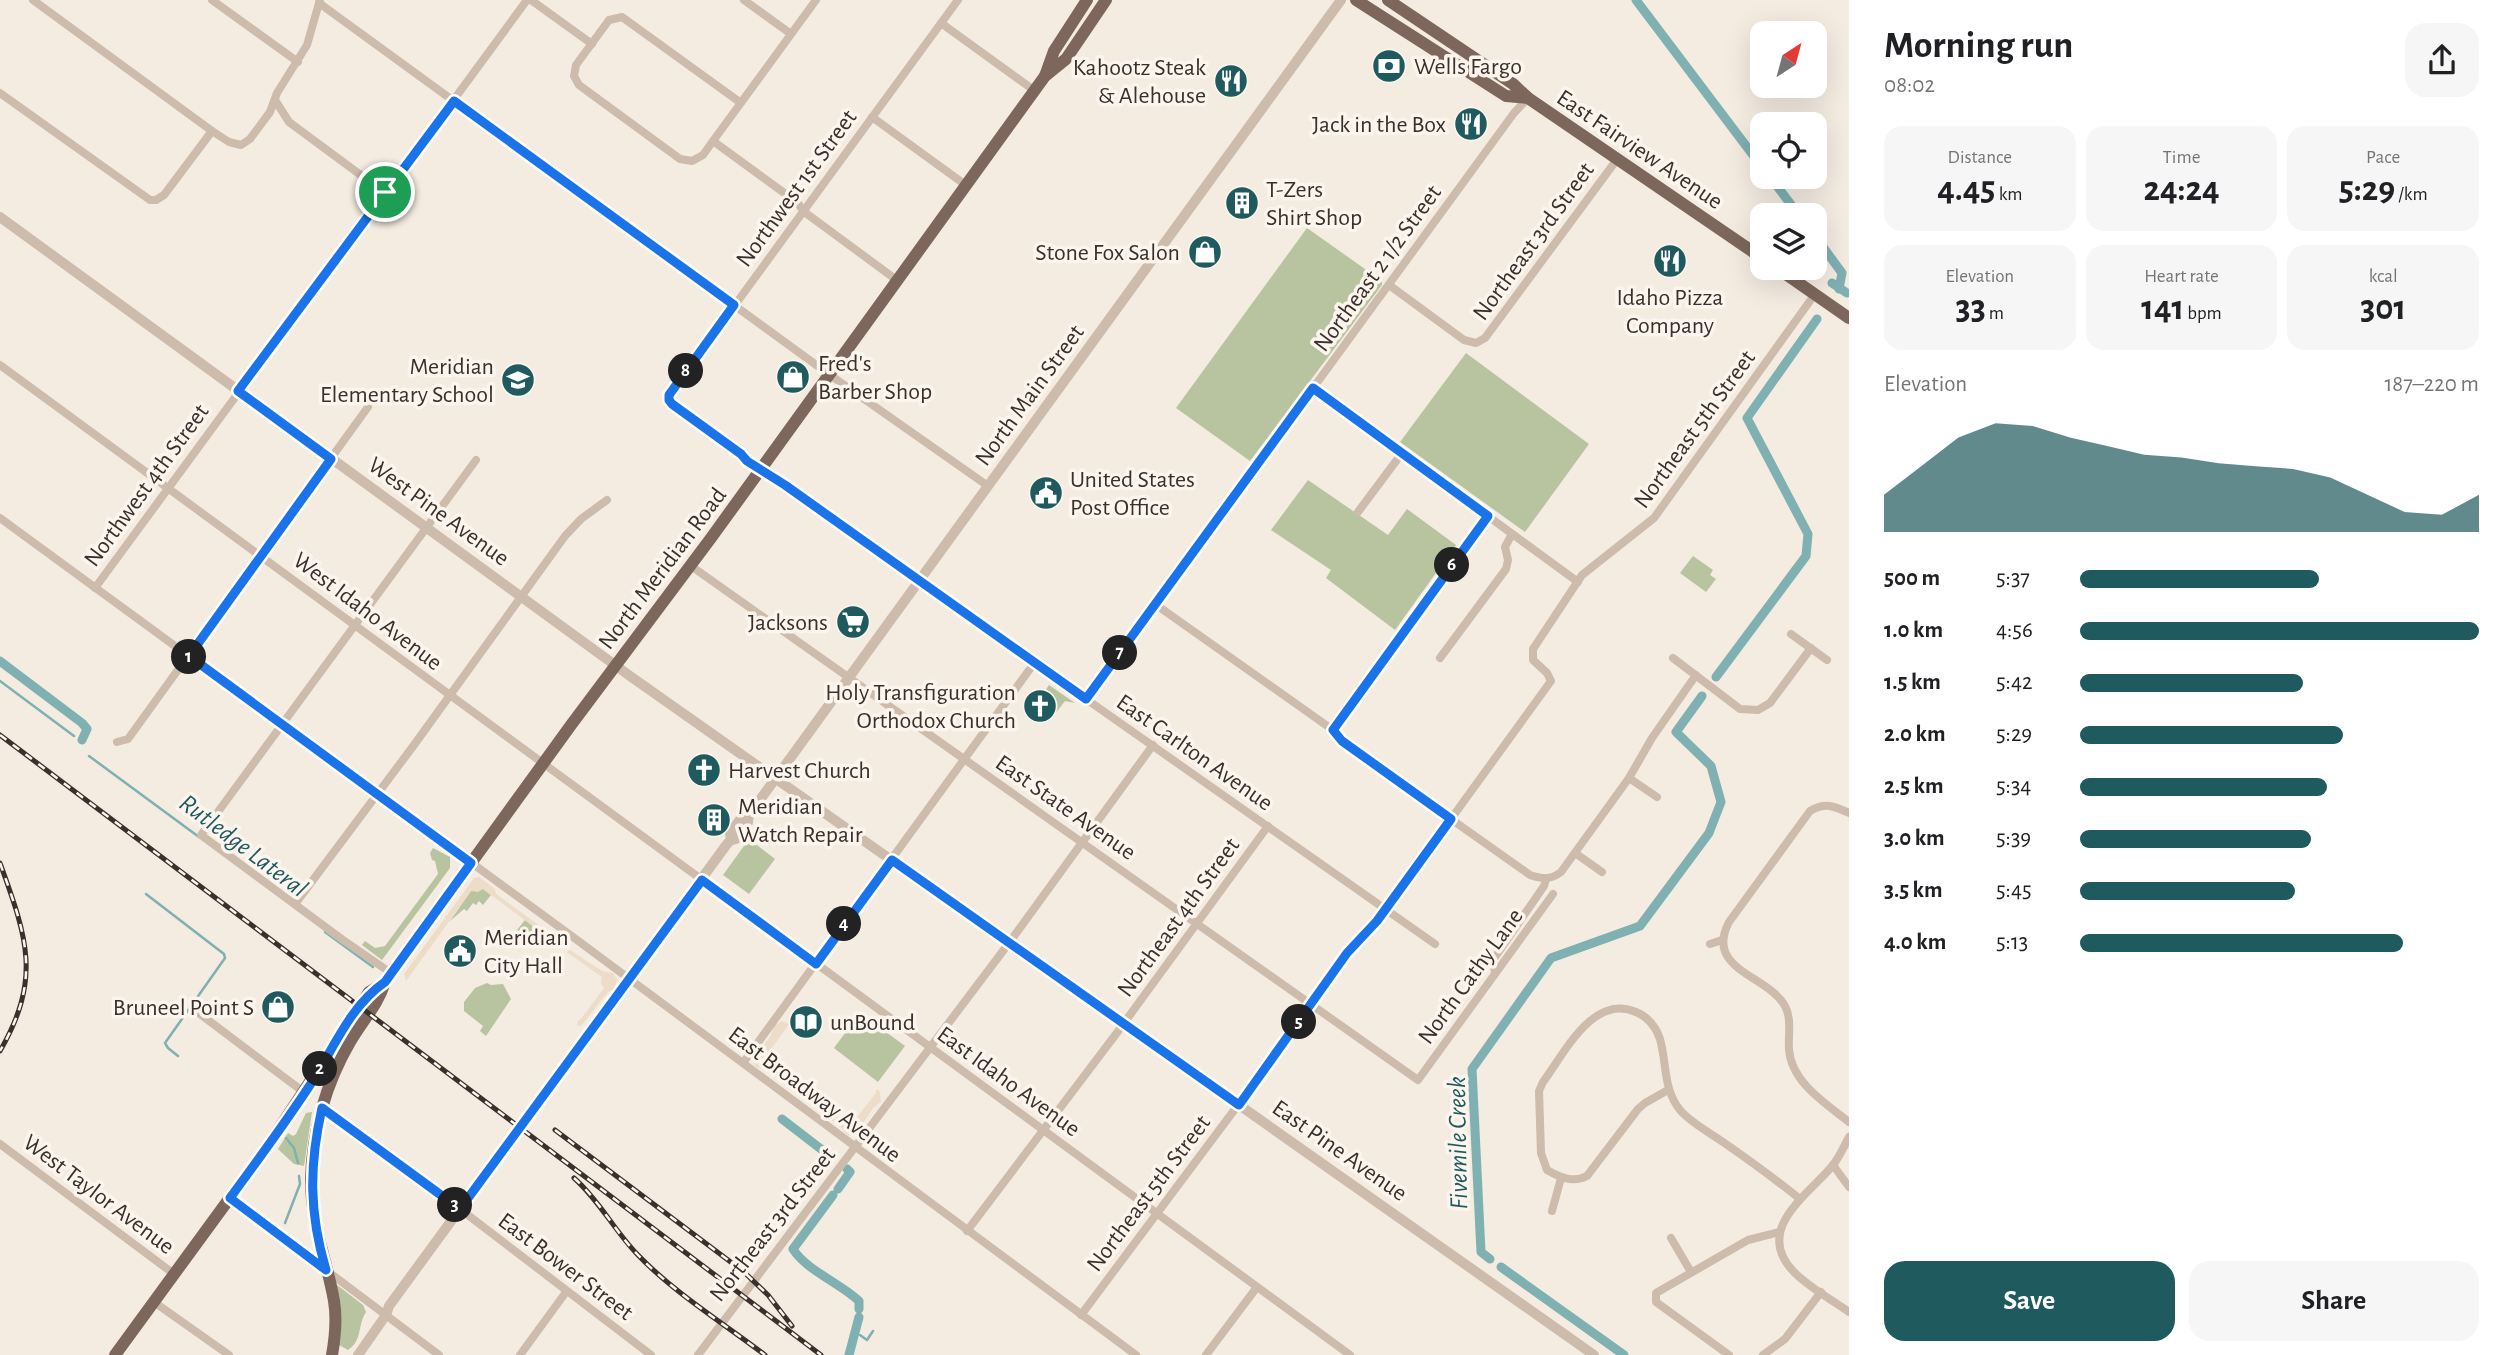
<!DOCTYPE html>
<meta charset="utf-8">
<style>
:root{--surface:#fff;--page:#f6f6f6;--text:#202124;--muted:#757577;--accent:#1f5a5e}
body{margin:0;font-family:"Alegreya Sans",sans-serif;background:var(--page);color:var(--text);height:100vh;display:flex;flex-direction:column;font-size:26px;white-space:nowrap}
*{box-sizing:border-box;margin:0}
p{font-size:23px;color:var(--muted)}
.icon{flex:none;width:38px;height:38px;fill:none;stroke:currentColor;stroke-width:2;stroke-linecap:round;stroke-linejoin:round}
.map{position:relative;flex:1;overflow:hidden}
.panel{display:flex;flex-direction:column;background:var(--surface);width:665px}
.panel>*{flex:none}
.needle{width:46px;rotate:36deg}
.controls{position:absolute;left:1750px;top:21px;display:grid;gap:14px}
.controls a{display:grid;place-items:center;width:77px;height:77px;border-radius:14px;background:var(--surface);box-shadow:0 7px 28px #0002;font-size:35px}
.pin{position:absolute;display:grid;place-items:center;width:60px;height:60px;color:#fff;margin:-30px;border:4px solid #fff;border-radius:50%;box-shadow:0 2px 7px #0007}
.km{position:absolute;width:35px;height:35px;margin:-18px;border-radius:50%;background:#222;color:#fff;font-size:19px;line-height:35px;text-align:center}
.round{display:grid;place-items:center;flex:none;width:74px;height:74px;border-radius:21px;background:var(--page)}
.head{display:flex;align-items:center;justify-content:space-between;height:119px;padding:0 35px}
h1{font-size:38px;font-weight:600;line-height:52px}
.figures{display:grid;grid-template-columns:repeat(3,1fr);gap:10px;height:119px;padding:7px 35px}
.figures div{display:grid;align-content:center;border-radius:18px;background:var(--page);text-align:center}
.figures b{font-size:35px;font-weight:600}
.figures small{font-size:19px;font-weight:400}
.figures p{font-size:19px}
.chart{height:196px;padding:14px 35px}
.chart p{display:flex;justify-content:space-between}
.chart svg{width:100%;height:126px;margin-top:7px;fill:var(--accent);opacity:.7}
.action{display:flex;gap:14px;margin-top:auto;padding:14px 35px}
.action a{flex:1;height:80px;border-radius:21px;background:var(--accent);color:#fff;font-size:28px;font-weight:600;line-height:80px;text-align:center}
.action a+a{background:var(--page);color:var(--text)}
ul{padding:0 35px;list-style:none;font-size:23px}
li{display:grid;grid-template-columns:112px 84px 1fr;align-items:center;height:52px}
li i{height:18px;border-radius:9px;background:var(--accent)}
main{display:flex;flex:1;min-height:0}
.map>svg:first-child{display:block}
</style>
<main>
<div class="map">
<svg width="1849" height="1355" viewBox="0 0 1849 1355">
<rect width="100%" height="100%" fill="#f4ebe1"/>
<g fill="#b8c4a0">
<path d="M1307,228L1382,281V285L1250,461L1176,408Z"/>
<path d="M1466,353L1589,444L1525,532L1400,442Z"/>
<path d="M1308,480L1388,535L1407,509L1456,545L1395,630L1326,578L1331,570L1271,530Z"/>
<path d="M1693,556L1713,570L1710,575L1716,579L1706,592L1680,573Z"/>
<path d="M1049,685L1075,703L1065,701L1052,718L1044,712L1052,700L1043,694Z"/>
<path d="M749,839L775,859L749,894L723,875Z"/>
<path d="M433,848L450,857V868L382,960L362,945L365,941L375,948L385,946L438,874L435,861L432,860L430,853Z"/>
<path d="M483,889L491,895L483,905L479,901L476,905L473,903L467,911L464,909L450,921L471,891Z"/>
<path d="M525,920L534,927L537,939L524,942L514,937L513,935Z"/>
<path d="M487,983L491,985L503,984L511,999L486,1036L480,1031L483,1026L464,1011V1002L475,988Z"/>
<path d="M860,1013L905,1046L878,1082L834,1048Z"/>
<path d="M312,1112L304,1166L294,1164L278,1149L288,1133L293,1136L296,1134L306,1113Z"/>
<path d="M337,1285L363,1305L366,1312C357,1326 363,1340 348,1350L339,1345Z"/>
</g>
<g fill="#ecdcc8">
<path d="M479,877L495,889L496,894L555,937L560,945L557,944L542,949L540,942L534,934V927L483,889L478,892L471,891L406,981L404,974L474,878Z"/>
<path d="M570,950L602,971L613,973L617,980L614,989L608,992L581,1026L576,1025L578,1024L577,1022L581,1019L604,988L601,983L602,977L567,952Z"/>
<path d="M782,1021L789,1024L764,1059L851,1125L876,1093V1089L880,1092L881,1102L873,1108L856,1134L848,1135L845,1133L841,1127L764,1069L756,1067L752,1061L753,1054L762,1048L771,1035L774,1026Z"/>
</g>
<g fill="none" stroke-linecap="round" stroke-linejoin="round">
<g stroke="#7fb0b2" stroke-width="2.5">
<path d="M0,681L74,736"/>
<path d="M89,756L199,837"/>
<path d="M146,894L224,954L225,958L165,1043L168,1048L178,1056"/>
<path d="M325,932L373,967"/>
<path d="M286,1138L294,1148L298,1163"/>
<path d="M285,1223L300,1184L299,1176"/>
<path d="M860,1335L867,1340L873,1331"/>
</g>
<g stroke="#7fb0b2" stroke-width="9">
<path d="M1636,0L1762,167"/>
<path d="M1770,177L1799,215"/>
<path d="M1815,236L1842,273L1839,289"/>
<path d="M1832,283L1847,293"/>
<path d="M0,661L82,723L87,729L82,740"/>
<path d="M1716,677L1806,556L1808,534L1747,418L1817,319"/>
<path d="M782,1119L830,1156"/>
<path d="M838,1189L850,1172L847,1169"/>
<path d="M833,1195L793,1249C806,1270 840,1283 859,1301V1309"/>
<path d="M1490,1259L1481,1252L1472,1069L1551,958L1640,926L1709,833L1721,802L1711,766L1676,732L1702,696"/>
<path d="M1501,1267L1624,1355"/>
<path d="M849,1355L859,1317"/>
</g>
<g stroke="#cdbbac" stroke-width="8">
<path d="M33,0L212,131L229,142L241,145L250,139L270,112L277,93L307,45L319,3"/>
<path d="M212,0L298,62"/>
<path d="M320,0L319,3L830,375L988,486"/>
<path d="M531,0L592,44"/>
<path d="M744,0L791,34"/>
<path d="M958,0L669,395V400L741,454L747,461L1435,944"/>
<path d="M941,23L1035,91"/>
<path d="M0,93L150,200H156L164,195L212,131"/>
<path d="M275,100L289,122L385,193"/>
<path d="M741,103L622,17L609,20L576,65L574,76L579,85L680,159L692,161L703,155L713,141L816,0"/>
<path d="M872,117L967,186"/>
<path d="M713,141L798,203L803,211L898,281"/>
<path d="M1389,285L1464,340L1476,343L1485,338L1618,158"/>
<path d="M0,365L1350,1355"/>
<path d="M1313,388L1578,582"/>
<path d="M1358,512L1402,453"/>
<path d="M0,518L573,937L1136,1355"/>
<path d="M691,566L1418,1080L1553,894"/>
<path d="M95,588L527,0"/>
<path d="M1155,604L1333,730L1342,742L1530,875C1542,879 1551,880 1561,872L1629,778L1652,738L1696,675"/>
<path d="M1791,634L1827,660"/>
<path d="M1440,658L1506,569L1508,560L1505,547L1512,534"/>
<path d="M1673,658L1740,709L1758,710L1770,703L1811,648"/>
<path d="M1086,699L1514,113L1528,98"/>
<path d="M1333,730L1488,516"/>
<path d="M117,742L128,739L368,407"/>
<path d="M1629,778L1657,797"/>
<path d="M1849,813C1834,806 1825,802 1810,811L1729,922C1704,970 1768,975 1785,1006C1792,1019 1788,1035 1789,1049C1791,1082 1825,1103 1849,1122"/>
<path d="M1575,853L1602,872"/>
<path d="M295,904L414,745L565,536L581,519L607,500"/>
<path d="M1710,944L1722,940"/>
<path d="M391,973L343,940L201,835L476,460"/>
<path d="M1495,973L1493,960L1544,886L1546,879"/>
<path d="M196,1011L305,1093"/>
<path d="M743,1063L1035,662"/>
<path d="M1668,1090L1645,1103L1638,1109L1587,1176C1573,1183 1561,1178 1547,1170L1541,1153L1539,1091L1543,1082C1564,1054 1593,993 1636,1012C1648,1017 1656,1027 1660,1039C1667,1064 1663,1089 1680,1110C1691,1123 1709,1132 1723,1142C1749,1160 1775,1179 1800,1199"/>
<path d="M322,1108L460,1209L651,1355"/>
<path d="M1849,1137C1844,1146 1840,1156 1833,1165C1810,1194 1753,1228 1793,1271C1808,1287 1831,1299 1849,1312"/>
<path d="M0,1144L174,1274"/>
<path d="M1833,1165L1849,1187"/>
<path d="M230,1198L439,1355"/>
<path d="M1552,1211L1561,1178"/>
<path d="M967,1231L1116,1034L1268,826"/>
<path d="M1671,1238L1691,1272"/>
<path d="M154,1302L229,1355"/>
<path d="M1081,1315L1247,1093L1347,953L1377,921L1551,681L1547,673L1533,660V649L1582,575L1654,518L1815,294"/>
<path d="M520,1355L566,1292"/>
<path d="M698,1355L1009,943L1153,745"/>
<path d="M1206,1355L1257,1287"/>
<path d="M1729,1355L1656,1302V1293L1748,1240L1780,1232"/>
<path d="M1763,1355L1785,1339L1821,1292"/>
</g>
<g stroke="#cdbbac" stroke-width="10">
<path d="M0,217L630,676L1594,1355"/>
<path d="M731,840L730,833L742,817L749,815"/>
<path d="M358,1355L386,1315L389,1306L727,844L731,840L736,839L748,822L749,815L1341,0"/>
</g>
<g stroke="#7d675c" stroke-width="12">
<path d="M1356,0L1506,96L1528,98"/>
<path d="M1388,0L1513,84L1528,98L1762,258"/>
<path d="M1045,76L1054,51L1087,0"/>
<path d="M1777,268L1849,318"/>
<path d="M115,1355L267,1147L369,992L385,982L571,725L711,538L1045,76L1066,59L1106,0"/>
<path d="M332,1355C335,1338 337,1319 334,1301C327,1260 311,1224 311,1180C312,1132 326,1083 350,1042C362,1021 378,1005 385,982"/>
</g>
<g stroke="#3b302b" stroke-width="5">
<g id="rail">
<path d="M0,735L821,1355"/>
<path d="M0,863C27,938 42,978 0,1051"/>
<path d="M555,1130L744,1272L768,1295L792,1326"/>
<path d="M574,1178C599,1200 614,1230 637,1254C673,1292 723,1323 765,1355"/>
</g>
</g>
<use href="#rail" stroke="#fbf5ee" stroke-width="2.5" stroke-dasharray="8" stroke-linecap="butt"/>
</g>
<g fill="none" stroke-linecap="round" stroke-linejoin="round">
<g stroke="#fff" stroke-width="14">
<path id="route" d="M454,101L734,305L669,395V400L672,404L741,454L747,461L785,485L1086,699L1313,388L1488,516L1333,730L1342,741L1451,819L1377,921L1347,953L1239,1105L892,860L816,964L702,880L460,1209L322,1108C309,1166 309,1213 326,1270L230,1198C258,1160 286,1122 312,1082C334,1048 350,1006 385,982L471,863L189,656L331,459L238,391Z"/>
</g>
<use href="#route" stroke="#1a73e8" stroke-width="9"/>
</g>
<defs>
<g id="bank-disc" transform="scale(1.75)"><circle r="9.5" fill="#1f5a5e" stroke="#fbf5ee"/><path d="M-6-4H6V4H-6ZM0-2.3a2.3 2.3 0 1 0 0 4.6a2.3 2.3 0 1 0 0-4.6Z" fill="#fff"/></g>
<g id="restaurant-disc" transform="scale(1.75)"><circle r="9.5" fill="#1f5a5e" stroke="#fbf5ee"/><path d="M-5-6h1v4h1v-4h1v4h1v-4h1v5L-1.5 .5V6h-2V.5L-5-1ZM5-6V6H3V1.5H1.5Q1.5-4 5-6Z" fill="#fff"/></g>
<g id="building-disc" transform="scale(1.75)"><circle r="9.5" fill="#1f5a5e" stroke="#fbf5ee"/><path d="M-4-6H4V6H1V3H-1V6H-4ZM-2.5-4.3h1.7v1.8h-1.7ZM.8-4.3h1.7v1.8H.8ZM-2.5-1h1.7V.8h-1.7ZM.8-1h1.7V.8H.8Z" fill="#fff"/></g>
<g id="shop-disc" transform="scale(1.75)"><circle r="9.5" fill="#1f5a5e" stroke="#fbf5ee"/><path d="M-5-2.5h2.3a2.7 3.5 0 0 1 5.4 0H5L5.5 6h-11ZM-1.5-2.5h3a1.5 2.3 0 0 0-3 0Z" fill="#fff"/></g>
<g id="school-disc" transform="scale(1.75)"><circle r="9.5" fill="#1f5a5e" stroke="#fbf5ee"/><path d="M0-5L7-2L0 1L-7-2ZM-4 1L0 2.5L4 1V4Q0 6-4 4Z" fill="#fff"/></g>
<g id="civic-disc" transform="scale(1.75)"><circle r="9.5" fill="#1f5a5e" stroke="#fbf5ee"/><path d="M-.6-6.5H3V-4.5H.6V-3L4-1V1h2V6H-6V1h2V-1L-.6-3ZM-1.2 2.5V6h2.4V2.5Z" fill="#fff"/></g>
<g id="supermarket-disc" transform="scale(1.75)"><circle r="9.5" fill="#1f5a5e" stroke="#fbf5ee"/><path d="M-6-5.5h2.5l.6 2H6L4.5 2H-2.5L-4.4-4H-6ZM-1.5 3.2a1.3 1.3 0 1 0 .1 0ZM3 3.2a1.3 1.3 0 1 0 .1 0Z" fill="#fff"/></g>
<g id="church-disc" transform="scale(1.75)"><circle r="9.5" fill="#1f5a5e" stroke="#fbf5ee"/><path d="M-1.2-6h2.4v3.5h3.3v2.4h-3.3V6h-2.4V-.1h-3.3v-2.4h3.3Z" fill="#fff"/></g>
<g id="library-disc" transform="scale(1.75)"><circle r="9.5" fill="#1f5a5e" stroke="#fbf5ee"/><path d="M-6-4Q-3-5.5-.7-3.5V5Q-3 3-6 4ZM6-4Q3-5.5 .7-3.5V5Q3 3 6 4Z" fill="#fff"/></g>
</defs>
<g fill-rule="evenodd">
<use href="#bank-disc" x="1389" y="66"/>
<use href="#restaurant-disc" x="1231" y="81"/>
<use href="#restaurant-disc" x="1471" y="124"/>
<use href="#building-disc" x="1242" y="203"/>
<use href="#shop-disc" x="1205" y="252"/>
<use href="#restaurant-disc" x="1670" y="261"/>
<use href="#shop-disc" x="793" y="377"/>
<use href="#school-disc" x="518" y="380"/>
<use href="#civic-disc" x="1046" y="493"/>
<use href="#supermarket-disc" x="853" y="622"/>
<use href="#church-disc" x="1040" y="706"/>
<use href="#church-disc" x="704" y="770"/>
<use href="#building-disc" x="714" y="820"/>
<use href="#civic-disc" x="460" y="951"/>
<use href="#shop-disc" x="278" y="1007"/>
<use href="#library-disc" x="806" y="1022"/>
</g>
<g text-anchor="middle" stroke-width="7" stroke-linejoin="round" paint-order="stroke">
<g font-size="24" fill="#3b302b" stroke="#fbf5ee" text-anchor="start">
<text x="1414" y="74">Wells Fargo</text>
<text x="1206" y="75" text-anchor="end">Kahootz Steak<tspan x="1206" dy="28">&amp; Alehouse</tspan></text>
<text x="1446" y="132" text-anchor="end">Jack in the Box</text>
<text x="1266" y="197">T-Zers<tspan x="1266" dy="28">Shirt Shop</tspan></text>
<text x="1180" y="260" text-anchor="end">Stone Fox Salon</text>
<text x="1670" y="305" text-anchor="middle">Idaho Pizza<tspan x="1670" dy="28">Company</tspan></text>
<text x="818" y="371">Fred's<tspan x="818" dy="28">Barber Shop</tspan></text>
<text x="494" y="374" text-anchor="end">Meridian<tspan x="494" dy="28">Elementary School</tspan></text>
<text x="1070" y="487">United States<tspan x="1070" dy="28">Post Office</tspan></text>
<text x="828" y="630" text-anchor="end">Jacksons</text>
<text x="1016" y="700" text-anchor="end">Holy Transfiguration<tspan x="1016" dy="28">Orthodox Church</tspan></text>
<text x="728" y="778">Harvest Church</text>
<text x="738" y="814">Meridian<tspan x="738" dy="28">Watch Repair</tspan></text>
<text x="484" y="945">Meridian<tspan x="484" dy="28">City Hall</tspan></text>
<text x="254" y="1015" text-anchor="end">Bruneel Point S</text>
<text x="830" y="1030">unBound</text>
</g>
<g font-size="24" fill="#3b302b" stroke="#fbf5ee">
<text transform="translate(1640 149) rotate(34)" y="8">East Fairview Avenue</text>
<text transform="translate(796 188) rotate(-54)" y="8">Northwest 1st Street</text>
<text transform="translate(1533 241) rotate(-54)" y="8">Northeast 3rd Street</text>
<text transform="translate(1377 268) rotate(-54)" y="8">Northeast 2 1/2 Street</text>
<text transform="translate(1029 395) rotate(-54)" y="8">North Main Street</text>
<text transform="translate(1694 429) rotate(-54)" y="8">Northeast 5th Street</text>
<text transform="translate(146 485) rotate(-54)" y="8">Northwest 4th Street</text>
<text transform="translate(439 511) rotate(36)" y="8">West Pine Avenue</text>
<text transform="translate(662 568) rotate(-53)" y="8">North Meridian Road</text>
<text transform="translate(368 611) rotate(37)" y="8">West Idaho Avenue</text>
<text transform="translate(1195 752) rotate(35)" y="8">East Carlton Avenue</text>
<text transform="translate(1066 807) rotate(35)" y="8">East State Avenue</text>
<text transform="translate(1178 917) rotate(-54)" y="8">Northeast 4th Street</text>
<text transform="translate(1470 976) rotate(-54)" y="8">North Cathy Lane</text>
<text transform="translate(1009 1081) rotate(36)" y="8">East Idaho Avenue</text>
<text transform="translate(815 1094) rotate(37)" y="8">East Broadway Avenue</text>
<text transform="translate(1340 1150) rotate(35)" y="8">East Pine Avenue</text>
<text transform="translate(1148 1193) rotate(-53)" y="8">Northeast 5th Street</text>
<text transform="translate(99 1194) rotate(37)" y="8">West Taylor Avenue</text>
<text transform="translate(772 1224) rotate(-52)" y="8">Northeast 3rd Street</text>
<text transform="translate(566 1266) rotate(37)" y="8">East Bower Street</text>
</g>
<g font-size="26" font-style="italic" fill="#1f5a5e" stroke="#fbf5ee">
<text transform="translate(244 845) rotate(37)" y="9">Rutledge Lateral</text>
<text transform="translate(1457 1143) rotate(-91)" y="9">Fivemile Creek</text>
</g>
</g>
</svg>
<div class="controls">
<a><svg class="needle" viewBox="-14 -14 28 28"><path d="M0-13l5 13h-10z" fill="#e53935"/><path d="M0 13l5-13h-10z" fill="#757577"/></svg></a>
<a><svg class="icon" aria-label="locate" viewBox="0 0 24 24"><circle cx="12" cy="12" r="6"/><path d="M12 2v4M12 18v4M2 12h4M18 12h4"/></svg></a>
<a><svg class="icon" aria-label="layers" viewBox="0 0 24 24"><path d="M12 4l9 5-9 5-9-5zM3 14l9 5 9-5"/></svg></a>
</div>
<div class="pin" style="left:385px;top:192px;background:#1e9e55"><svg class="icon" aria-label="arrive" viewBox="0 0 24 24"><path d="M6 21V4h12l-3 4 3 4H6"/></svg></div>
<b class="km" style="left:189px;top:657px">1</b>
<b class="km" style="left:320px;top:1069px">2</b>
<b class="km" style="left:455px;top:1205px">3</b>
<b class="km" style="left:844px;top:924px">4</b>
<b class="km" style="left:1299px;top:1022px">5</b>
<b class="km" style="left:1452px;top:565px">6</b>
<b class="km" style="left:1120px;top:653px">7</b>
<b class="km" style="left:686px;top:371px">8</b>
</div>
<section class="panel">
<div class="head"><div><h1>Morning run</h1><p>08:02</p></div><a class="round"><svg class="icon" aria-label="share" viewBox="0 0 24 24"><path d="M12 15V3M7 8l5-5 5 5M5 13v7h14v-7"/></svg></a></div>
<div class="figures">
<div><p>Distance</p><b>4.45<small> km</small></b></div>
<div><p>Time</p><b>24:24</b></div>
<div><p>Pace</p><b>5:29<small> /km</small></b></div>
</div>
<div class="figures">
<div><p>Elevation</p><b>33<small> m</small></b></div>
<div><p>Heart rate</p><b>141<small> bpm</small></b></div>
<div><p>kcal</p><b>301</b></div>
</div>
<div class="chart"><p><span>Elevation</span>187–220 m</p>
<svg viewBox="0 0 160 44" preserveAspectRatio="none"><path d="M0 44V31L10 21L20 11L30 6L40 7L50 11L60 14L70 17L80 18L90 20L100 21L110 22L120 25L130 31L140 37L150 38L160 31V44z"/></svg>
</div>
<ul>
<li><b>500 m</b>5:37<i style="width:60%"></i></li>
<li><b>1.0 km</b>4:56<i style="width:100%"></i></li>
<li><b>1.5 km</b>5:42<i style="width:56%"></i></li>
<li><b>2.0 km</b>5:29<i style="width:66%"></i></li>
<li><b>2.5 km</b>5:34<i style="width:62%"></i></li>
<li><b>3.0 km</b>5:39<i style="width:58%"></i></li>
<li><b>3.5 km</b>5:45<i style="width:54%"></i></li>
<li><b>4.0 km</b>5:13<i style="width:81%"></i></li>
</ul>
<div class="action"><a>Save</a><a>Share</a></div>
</section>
</main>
